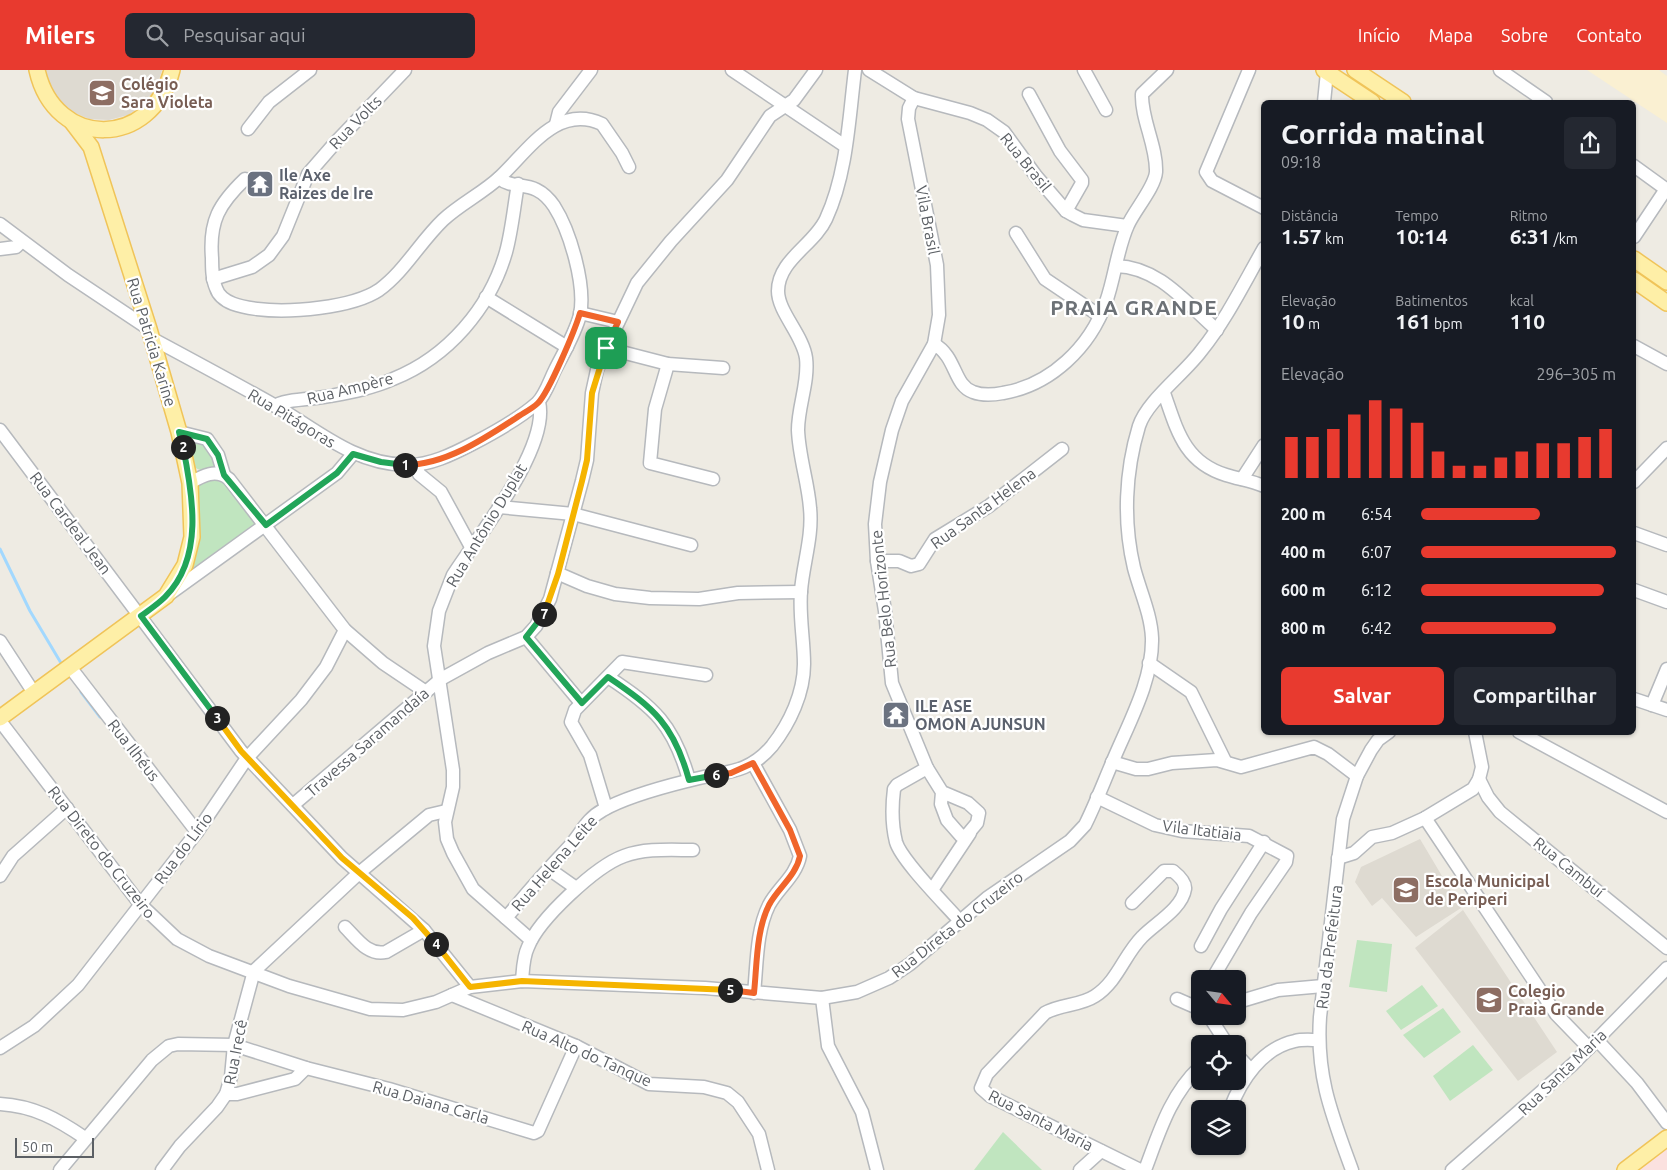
<!DOCTYPE html>
<html lang="pt">
<meta charset="utf-8">
<style>
:root{--surface:#171b24;--page:#242831;--text:#f1f3f6;--muted:#9ea1a6;--accent:#e83a2f}
body{margin:0;font-family:Ubuntu,sans-serif;background:var(--page);color:var(--text);height:100vh;display:flex;flex-direction:column;font-size:19px;white-space:nowrap}
*{box-sizing:border-box;margin:0}
p{font-size:16px;color:var(--muted)}
.icon{flex:none;width:28px;height:28px;fill:none;stroke:currentColor;stroke-width:2;stroke-linecap:round;stroke-linejoin:round}
.map{position:relative;flex:1;overflow:hidden}
.panel{position:absolute;left:1261px;top:30px;width:375px;height:635px;display:flex;flex-direction:column;background:var(--surface);border-radius:8px;box-shadow:0 1px 4px #0004}
.panel>*{flex:none}
.needle{width:32px;rotate:119deg}
.buttons{position:absolute;left:1191px;top:900px;display:grid;gap:10px}
.buttons a{display:grid;place-items:center;width:55px;height:55px;border-radius:8px;background:var(--surface);box-shadow:0 1px 4px #0004;font-size:25px}
.scale{position:absolute;left:15px;bottom:12px;width:79px;box-sizing:border-box;padding-left:5px;border:2px solid #5b5f64;border-top:0;font-size:14px;line-height:18px;white-space:nowrap;color:#5b5f64;-webkit-text-stroke:4px #fff;paint-order:stroke}
.pin{position:absolute;display:grid;place-items:center;width:42px;height:42px;color:#fff;margin:-21px;border-radius:10px;box-shadow:0 2px 8px #0006}
.km{position:absolute;width:25px;height:25px;margin:-12px;border-radius:50%;background:#222;color:#fff;font-size:14px;line-height:25px;text-align:center}
.round{display:grid;place-items:center;flex:none;width:52px;height:52px;border-radius:8px;background:var(--page)}
.overview{display:flex;align-items:center;justify-content:space-between;height:85px;padding:0 20px}
h1{font-size:28px;font-weight:600;line-height:38px}
.stats{display:grid;grid-template-columns:repeat(3,1fr);gap:8px;height:85px;padding:5px 20px}
.stats div{display:grid;align-content:center}
.stats b{font-size:21px;font-weight:600}
.stats small{font-size:14px;font-weight:400}
.stats p{font-size:14px}
.chart{height:140px;padding:10px 20px}
.chart p{display:flex;justify-content:space-between}
.chart svg{width:100%;height:90px;margin-top:5px;stroke:var(--accent);stroke-width:6}
.cta{display:flex;gap:10px;margin-top:auto;padding:10px 20px}
.cta a{flex:1;height:58px;border-radius:8px;background:var(--accent);color:#fff;font-size:20px;font-weight:600;line-height:58px;text-align:center}
.cta a+a{background:var(--page);color:var(--text)}
ul{padding:0 20px;list-style:none;font-size:16px}
li{display:grid;grid-template-columns:80px 60px 1fr;align-items:center;height:38px}
li i{height:12px;border-radius:6px;background:var(--accent)}
header{display:flex;align-items:center;gap:30px;box-sizing:border-box;height:70px;padding:0 25px;background:var(--accent);color:#fff}
header strong{font-size:24px}
nav{display:flex;gap:28px;margin-inline-start:auto;font-size:18px}
.search{width:350px;height:45px;background:var(--page);display:flex;align-items:center;gap:12px;box-sizing:border-box;padding:0 18px;border-radius:8px;color:var(--muted);font-size:19px}
.map>svg:first-child{display:block}
</style>
<header>
<strong>Milers</strong>
<div class="search"><svg class="icon" aria-label="search" viewBox="0 0 24 24"><circle cx="10" cy="10" r="6"/><path d="M15 15l6 6"/></svg>Pesquisar aqui</div>
<nav><a>Início</a><a>Mapa</a><a>Sobre</a><a>Contato</a></nav>
</header>
<div class="map">
<svg width="1667" height="1100" viewBox="0 0 1667 1100">
<rect width="100%" height="100%" fill="#eeebe3"/>
<g fill="#dedad1">
<path d="M44,0H162L157,17L145,34L128,45L109,50L89,49L70,41L55,28Z"/>
<path d="M1420,769L1461,838L1416,867L1382,828L1372,836L1355,812L1361,797Z"/>
<path d="M1463,840L1557,982L1518,1011L1415,878Z"/>
</g>
<path fill="#fbe1df" d="M1667,1079V1100H1638L1640,1098Z"/>
<g fill="#c0e5bf">
<path d="M191,371L206,374L219,397C214,398 208,400 203,400C189,400 186,381 191,371Z"/>
<path d="M210,408L223,413L259,451L189,506L186,500L196,418Z"/>
<path d="M1357,870L1392,874L1387,922L1349,917Z"/>
<path d="M1422,915L1438,936L1401,960L1386,941Z"/>
<path d="M1443,938L1461,962L1424,988L1403,965Z"/>
<path d="M1473,975L1493,1000L1450,1031L1433,1006Z"/>
<path d="M1003,1062L1042,1100H974Z"/>
</g>
<path fill="#faf0d2" d="M1587,0H1659L1667,6V53Z"/>
<g fill="none" stroke-linecap="round" stroke-linejoin="round">
<g stroke="#a2d8fe" stroke-width="3">
<path d="M0,479L30,541L61,593"/>
<path d="M81,622L100,647"/>
</g>
<g stroke="#b6b9bd" stroke-width="15">
<g id="minor">
<path d="M732,0L845,76"/>
<path d="M869,0L914,28L970,43L987,50L1004,62L1036,106L1066,141L1073,145L1083,150L1127,156"/>
<path d="M1084,0L1106,40"/>
<path d="M1249,0L1206,102L1212,111L1264,138"/>
<path d="M1500,0L1546,32"/>
<path d="M1029,24L1060,81L1082,110V113L1066,141"/>
<path d="M914,28L909,38L908,49L937,195L939,245L934,274L902,331L892,360L880,412L875,454L877,491L885,541L892,613L927,698L897,715L894,719C892,735 892,756 896,772C901,790 945,834 959,850"/>
<path d="M1324,32L1327,2"/>
<path d="M556,54L559,42L591,0"/>
<path d="M248,59L269,32L310,0"/>
<path d="M1634,96L1667,120"/>
<path d="M245,109C219,134 209,151 212,188C212,198 212,209 216,218C221,234 243,237 257,239C289,243 352,238 379,220C404,202 420,172 443,150C460,134 483,123 500,107C528,81 557,33 602,54L622,83L629,97"/>
<path d="M0,154L68,205L149,259"/>
<path d="M1016,163L1045,209L1100,246"/>
<path d="M1634,167L1666,119"/>
<path d="M0,179L16,177L21,172"/>
<path d="M1116,196C1159,197 1186,233 1217,260"/>
<path d="M213,209L252,197L269,185L283,166L308,104L335,73L405,0"/>
<path d="M486,227L567,277"/>
<path d="M580,243L618,252"/>
<path d="M151,268C192,290 233,312 274,335C317,360 354,394 406,395C429,396 453,384 474,373C495,362 519,349 537,333C545,326 550,310 555,300C564,282 575,264 580,245C586,215 570,161 554,136C534,107 516,122 499,108"/>
<path d="M934,274C957,287 953,315 973,322C983,326 993,325 1003,323C1051,315 1090,277 1106,232C1115,207 1117,179 1128,155C1134,141 1155,117 1156,102C1157,76 1141,49 1142,24L1167,0"/>
<path d="M1634,276L1667,294"/>
<path d="M606,278L668,294L723,298"/>
<path d="M668,294L655,339L650,393L713,409"/>
<path d="M1164,323C1177,360 1184,392 1226,405C1239,409 1252,411 1264,416"/>
<path d="M275,336C282,329 318,329 330,326C351,322 373,318 393,309C448,287 490,238 506,182C512,160 514,136 518,114"/>
<path d="M0,360L241,681L342,788L424,860L470,917"/>
<path d="M179,362L207,369L218,385L224,405"/>
<path d="M416,395L419,404L441,422L471,477"/>
<path d="M1242,409L1264,375"/>
<path d="M1634,412L1667,378"/>
<path d="M190,413C202,406 216,398 229,409L345,560L383,593L426,622"/>
<path d="M499,437L573,444L691,475"/>
<path d="M1634,463L1667,475"/>
<path d="M877,491H899L911,496L919,494L935,469L989,436L1062,379"/>
<path d="M557,503L587,516L615,524L650,528L699,529L738,523L801,522"/>
<path d="M1634,520L1667,532"/>
<path d="M168,525L337,403L353,384"/>
<path d="M526,567L581,633"/>
<path d="M0,571L34,623"/>
<path d="M1149,593L1191,622L1225,691"/>
<path d="M70,597L197,762"/>
<path d="M608,607C654,637 674,655 689,710"/>
<path d="M1634,629L1667,640"/>
<path d="M1652,635L1667,599"/>
<path d="M0,651L140,834L177,869L209,886L289,916L370,939L403,940L436,932L470,917L522,911L705,918L822,928L857,922L889,908L910,894L987,828L1070,771L1085,755C1095,735 1103,714 1112,693C1128,654 1153,611 1152,568C1151,544 1140,521 1134,498C1123,452 1125,402 1139,356C1147,331 1184,304 1201,281C1226,250 1244,213 1264,178"/>
<path d="M1519,662L1667,742"/>
<path d="M1112,692L1136,699H1148L1172,693L1217,690L1241,697L1314,677L1328,684L1357,706"/>
<path d="M753,693L790,760L800,786C796,806 778,818 769,835C756,861 757,895 754,923"/>
<path d="M927,698L942,722L941,734L947,750L961,766L967,765L977,753L979,743L968,733L942,722"/>
<path d="M1479,709L1488,727L1500,742L1667,878"/>
<path d="M1097,727L1155,755L1182,761L1249,766L1287,786L1286,792L1251,843L1214,906"/>
<path d="M293,735L441,609L488,583L526,567L536,556L550,529L582,411L587,390L592,323L597,300L606,278L637,213L671,171L727,110L770,46L794,30L816,0"/>
<path d="M606,738L590,685L571,652L575,640L622,592L706,605"/>
<path d="M1425,748L1556,944L1589,978"/>
<path d="M1338,788L1354,783L1372,767L1392,763L1425,748L1473,719L1479,709L1482,697L1475,662"/>
<path d="M549,799L576,818"/>
<path d="M0,806L13,786L67,738"/>
<path d="M932,820L970,763"/>
<path d="M1132,833L1164,801H1173C1178,805 1186,812 1185,819C1182,839 1154,854 1142,867C1124,885 1118,911 1095,926C1080,936 1060,934 1045,943L987,1004L981,1018L990,1026L1140,1100"/>
<path d="M506,848C526,824 547,800 568,778C581,764 586,749 603,740C624,728 663,717 687,711C721,701 747,706 772,676C790,653 804,623 804,594C804,570 799,546 801,521C803,494 813,466 810,438C808,412 799,387 798,360C798,336 809,312 806,288C803,265 778,242 778,221C778,190 814,175 826,149C847,104 849,48 855,0"/>
<path d="M345,857C357,869 368,886 386,882L424,860"/>
<path d="M531,870L473,819L453,783L447,769L445,752L453,717V700L434,576L439,541L453,505C478,466 550,378 539,332"/>
<path d="M1201,876L1221,839L1264,772"/>
<path d="M522,911C523,900 523,887 528,877C539,849 596,796 624,786C645,778 671,780 693,780"/>
<path d="M452,925L576,976L649,1014L704,1017L727,1023L738,1032L759,1064L768,1100"/>
<path d="M822,928L828,976L862,1042L877,1100"/>
<path d="M1177,929L1200,939"/>
<path d="M1238,932L1278,920L1323,916"/>
<path d="M1209,946L1227,974"/>
<path d="M1597,970L1637,1013L1667,1053"/>
<path d="M0,978L34,956L78,915L197,762L247,688L301,630L326,597L345,560"/>
<path d="M1238,986L1250,999"/>
<path d="M226,1024H237L295,1009L306,998"/>
<path d="M0,1034C34,1036 57,1049 85,1068"/>
<path d="M1230,1039C1241,1010 1262,978 1295,971C1302,969 1311,970 1318,970"/>
<path d="M60,1100L152,990L169,976L178,974L234,975L306,998L389,1019L534,1063L538,1061L576,976"/>
<path d="M162,1100L180,1076L217,1037L226,1024L231,1007L234,975L254,901L359,803L429,745L446,741"/>
<path d="M1080,1100L1101,1081"/>
<path d="M1145,1100C1159,1063 1170,1025 1200,997"/>
<path d="M1352,1100C1332,1045 1316,1007 1320,947L1343,749L1357,706L1371,680L1378,670L1389,662"/>
<path d="M1452,1100L1573,994L1667,898"/>
</g>
</g>
<g stroke="#f0c459" stroke-width="18">
<g id="major">
<path d="M37,0C55,80 152,79 172,0"/>
<path d="M1324,0L1372,32"/>
<path d="M1355,0L1403,32"/>
<path d="M1634,189L1667,212"/>
<path d="M1634,210L1667,233"/>
<path d="M0,648L166,526L185,495L192,467L190,413L179,362L149,259L91,77L72,52"/>
<path d="M1625,1100L1667,1068"/>
</g>
</g>
<use href="#minor" stroke="#fff" stroke-width="12"/>
<use href="#major" stroke="#feefa7" stroke-width="15"/>
</g>
<g fill="none" stroke-linecap="round" stroke-linejoin="round">
<g stroke="#fff" stroke-width="10">
<path id="split-1" d="M405,395C445,395 484,369 516,348C523,343 532,339 538,333C549,322 575,260 580,243L618,252L606,278"/>
</g>
<g stroke="#fff" stroke-width="10">
<path id="split-2" d="M183,377L179,362L207,369L218,385L224,405L266,455L337,403L353,384L381,392L405,395"/>
</g>
<g stroke="#fff" stroke-width="10">
<path id="split-3" d="M183,377C193,426 204,488 165,527C158,534 149,540 141,546L217,648"/>
</g>
<g stroke="#fff" stroke-width="10">
<path id="split-4" d="M217,648L241,681L342,788L413,848L436,874"/>
</g>
<g stroke="#fff" stroke-width="10">
<path id="split-5" d="M436,874L470,917L522,911L730,920"/>
</g>
<g stroke="#fff" stroke-width="10">
<path id="split-6" d="M716,705L731,703L753,693L790,760L800,786C796,806 778,818 769,835C756,861 757,895 754,923L730,920"/>
</g>
<g stroke="#fff" stroke-width="10">
<path id="split-7" d="M544,544L526,567L582,633L608,607C654,638 674,655 689,710L716,705"/>
</g>
<g stroke="#fff" stroke-width="10">
<path id="split-8" d="M544,544L558,504L582,411L587,390L592,323L606,278"/>
</g>
<use href="#split-1" stroke="#f0652b" stroke-width="6"/>
<use href="#split-2" stroke="#22a559" stroke-width="6"/>
<use href="#split-3" stroke="#22a559" stroke-width="6"/>
<use href="#split-4" stroke="#f5b400" stroke-width="6"/>
<use href="#split-5" stroke="#f5b400" stroke-width="6"/>
<use href="#split-6" stroke="#f0652b" stroke-width="6"/>
<use href="#split-7" stroke="#22a559" stroke-width="6"/>
<use href="#split-8" stroke="#f5b400" stroke-width="6"/>
</g>
<defs>
<g id="school-square" transform="scale(1.4375)"><rect x="-9" y="-9" width="18" height="18" rx="4" fill="#8d6e63" stroke="#fff"/><path d="M0-5L7-2L0 1L-7-2ZM-4 1L0 2.5L4 1V4Q0 6-4 4Z" fill="#fff"/></g>
<g id="temple-square" transform="scale(1.4375)"><rect x="-9" y="-9" width="18" height="18" rx="4" fill="#6b7280" stroke="#fff"/><path d="M0-6L5-2H3V0L6.5 2.5H4V6H1.5V3h-3V6H-4V2.5H-6.5L-3 0V-2H-5Z" fill="#fff"/></g>
</defs>
<g fill-rule="evenodd">
<use href="#school-square" x="102" y="23"/>
<use href="#temple-square" x="260" y="114"/>
<use href="#temple-square" x="896" y="645"/>
<use href="#school-square" x="1406" y="820"/>
<use href="#school-square" x="1489" y="930"/>
</g>
<g text-anchor="middle" stroke-width="4.5" stroke-linejoin="round" paint-order="stroke">
<g font-size="16" font-weight="bold" fill="#785e54" stroke="#fff" text-anchor="start">
<text x="121" y="20">Colégio<tspan x="121" dy="18">Sara Violeta</tspan></text>
<text x="1425" y="817">Escola Municipal<tspan x="1425" dy="18">de Periperi</tspan></text>
<text x="1508" y="927">Colegio<tspan x="1508" dy="18">Praia Grande</tspan></text>
</g>
<g font-size="16" fill="#5b5f64" stroke="#fff">
<text transform="translate(355 52) rotate(-46)" y="6">Rua Volts</text>
<text transform="translate(1026 92) rotate(51)" y="6">Rua Brasil</text>
<text transform="translate(928 150) rotate(79)" y="6">Vila Brasil</text>
<text transform="translate(152 272) rotate(73)" y="6">Rua Patricia Karine</text>
<text transform="translate(350 318) rotate(-14)" y="6">Rua Ampère</text>
<text transform="translate(292 348) rotate(31)" y="6">Rua Pitágoras</text>
<text transform="translate(983 438) rotate(-36)" y="6">Rua Santa Helena</text>
<text transform="translate(71 453) rotate(53)" y="6">Rua Cardeal Jean</text>
<text transform="translate(486 455) rotate(-59)" y="6">Rua Antônio Duplat</text>
<text transform="translate(883 529) rotate(-96)" y="6">Rua Belo Horizonte</text>
<text transform="translate(367 672) rotate(-41)" y="6">Travessa Saramandaía</text>
<text transform="translate(134 680) rotate(52)" y="6">Rua Ilhéus</text>
<text transform="translate(1202 760) rotate(7)" y="6">Vila Itatiaia</text>
<text transform="translate(183 778) rotate(-53)" y="6">Rua do Lírio</text>
<text transform="translate(102 782) rotate(52)" y="6">Rua Direto do Cruzeiro</text>
<text transform="translate(554 793) rotate(-49)" y="6">Rua Helena Leite</text>
<text transform="translate(1569 797) rotate(39)" y="6">Rua Cambuí</text>
<text transform="translate(957 854) rotate(-38)" y="6">Rua Direta do Cruzeiro</text>
<text transform="translate(1329 877) rotate(-83)" y="6">Rua da Prefeitura</text>
<text transform="translate(235 982) rotate(-79)" y="6">Rua Irecê</text>
<text transform="translate(587 983) rotate(24)" y="6">Rua Alto do Tanque</text>
<text transform="translate(1562 1002) rotate(-44)" y="6">Rua Santa Maria</text>
<text transform="translate(431 1032) rotate(16)" y="6">Rua Daiana Carla</text>
<text transform="translate(1041 1050) rotate(27)" y="6">Rua Santa Maria</text>
</g>
<g font-size="16" font-weight="bold" fill="#5b616d" stroke="#fff" text-anchor="start">
<text x="279" y="111">Ile Axe<tspan x="279" dy="18">Raizes de Ire</tspan></text>
<text x="915" y="642">ILE ASE<tspan x="915" dy="18">OMON AJUNSUN</tspan></text>
</g>
<g font-size="21" font-weight="bold" letter-spacing="1" fill="#6c7176" stroke="#fff">
<text x="1134" y="245">PRAIA GRANDE</text>
</g>
</g>
</svg>
<div class="buttons">
<a><svg class="needle" viewBox="-14 -14 28 28"><path d="M0-13l5 13h-10z" fill="#e53935"/><path d="M0 13l5-13h-10z" fill="#9ea1a6"/></svg></a>
<a><svg class="icon" aria-label="locate" viewBox="0 0 24 24"><circle cx="12" cy="12" r="6"/><path d="M12 2v4M12 18v4M2 12h4M18 12h4"/></svg></a>
<a><svg class="icon" aria-label="layers" viewBox="0 0 24 24"><path d="M12 4l9 5-9 5-9-5zM3 14l9 5 9-5"/></svg></a>
</div>
<div class="scale">50 m</div>
<div class="pin" style="left:606px;top:278px;background:#1e9e55"><svg class="icon" aria-label="arrive" viewBox="0 0 24 24"><path d="M6 21V4h12l-3 4 3 4H6"/></svg></div>
<b class="km" style="left:405px;top:395px">1</b>
<b class="km" style="left:183px;top:377px">2</b>
<b class="km" style="left:217px;top:648px">3</b>
<b class="km" style="left:436px;top:874px">4</b>
<b class="km" style="left:730px;top:920px">5</b>
<b class="km" style="left:716px;top:705px">6</b>
<b class="km" style="left:544px;top:544px">7</b>
<section class="panel">
<div class="overview"><div><h1>Corrida matinal</h1><p>09:18</p></div><a class="round"><svg class="icon" aria-label="share" viewBox="0 0 24 24"><path d="M12 15V3M7 8l5-5 5 5M5 13v7h14v-7"/></svg></a></div>
<div class="stats">
<div><p>Distância</p><b>1.57<small> km</small></b></div>
<div><p>Tempo</p><b>10:14</b></div>
<div><p>Ritmo</p><b>6:31<small> /km</small></b></div>
</div>
<div class="stats">
<div><p>Elevação</p><b>10<small> m</small></b></div>
<div><p>Batimentos</p><b>161<small> bpm</small></b></div>
<div><p>kcal</p><b>110</b></div>
</div>
<div class="chart"><p><span>Elevação</span>296–305 m</p>
<svg viewBox="0 0 160 44" preserveAspectRatio="none"><path d="M5 44V24M15 44V24M25 44V20M35 44V13M45 44V6M55 44V10M65 44V17M75 44V31M85 44V38M95 44V38M105 44V34M115 44V31M125 44V27M135 44V27M145 44V24M155 44V20"/></svg>
</div>
<ul>
<li><b>200 m</b>6:54<i style="width:61%"></i></li>
<li><b>400 m</b>6:07<i style="width:100%"></i></li>
<li><b>600 m</b>6:12<i style="width:94%"></i></li>
<li><b>800 m</b>6:42<i style="width:69%"></i></li>
</ul>
<div class="cta"><a>Salvar</a><a>Compartilhar</a></div>
</section>
</div>
